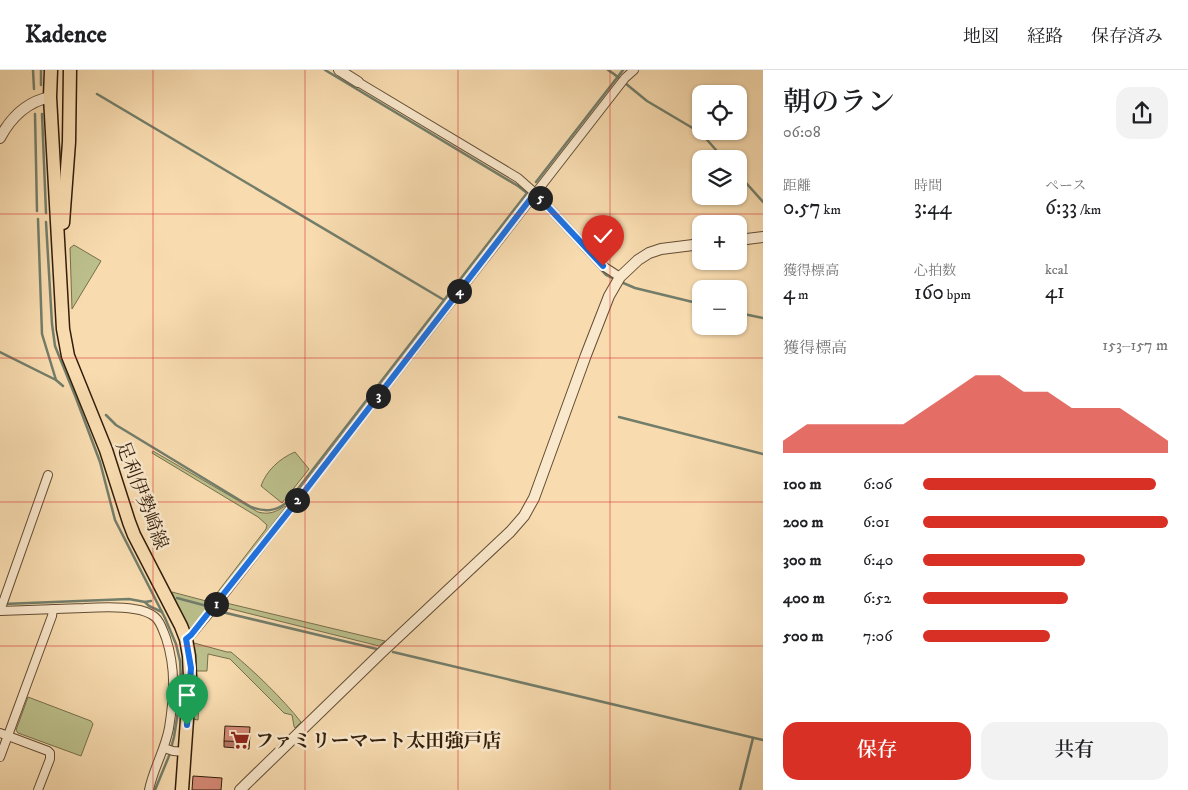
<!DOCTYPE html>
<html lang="ja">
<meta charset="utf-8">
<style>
:root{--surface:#fff;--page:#f2f2f2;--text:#202124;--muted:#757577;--line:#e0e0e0;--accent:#d93025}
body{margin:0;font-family:"IM FELL DW Pica","Noto Serif JP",serif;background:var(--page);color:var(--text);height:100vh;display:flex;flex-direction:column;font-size:19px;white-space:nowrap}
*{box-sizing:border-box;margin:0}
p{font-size:16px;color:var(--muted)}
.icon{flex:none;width:28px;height:28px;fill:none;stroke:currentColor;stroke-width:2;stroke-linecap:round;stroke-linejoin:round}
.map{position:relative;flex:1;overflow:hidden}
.details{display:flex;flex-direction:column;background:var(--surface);width:425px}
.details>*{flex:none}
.fabs{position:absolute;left:692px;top:15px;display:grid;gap:10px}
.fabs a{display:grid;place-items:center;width:55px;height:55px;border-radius:10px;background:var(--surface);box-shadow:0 1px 4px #0004;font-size:25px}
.pin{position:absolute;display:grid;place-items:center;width:42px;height:42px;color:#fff;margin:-51px -21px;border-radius:50% 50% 50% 0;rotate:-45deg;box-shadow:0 0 5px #0007}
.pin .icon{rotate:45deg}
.km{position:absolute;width:25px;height:25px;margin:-12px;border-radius:50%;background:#222;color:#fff;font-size:14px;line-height:25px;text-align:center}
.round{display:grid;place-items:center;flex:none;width:52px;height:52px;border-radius:15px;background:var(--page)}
.summary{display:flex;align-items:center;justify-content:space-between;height:85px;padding:0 20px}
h1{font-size:28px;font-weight:600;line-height:38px}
.figures{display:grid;grid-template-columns:repeat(3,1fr);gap:8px;height:85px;padding:5px 20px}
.figures div{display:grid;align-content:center}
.figures b{font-size:21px;font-weight:600}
.figures small{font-size:14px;font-weight:400}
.figures p{font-size:14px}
.chart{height:140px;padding:10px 20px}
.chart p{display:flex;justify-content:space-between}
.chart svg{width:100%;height:90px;margin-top:5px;fill:var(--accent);opacity:.7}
.cta{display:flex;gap:10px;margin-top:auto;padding:10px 20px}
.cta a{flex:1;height:58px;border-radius:15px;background:var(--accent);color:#fff;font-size:20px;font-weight:600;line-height:58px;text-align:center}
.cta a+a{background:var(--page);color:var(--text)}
ul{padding:0 20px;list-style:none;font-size:16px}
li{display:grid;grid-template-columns:80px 60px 1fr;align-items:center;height:38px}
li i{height:12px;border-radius:6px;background:var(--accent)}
header{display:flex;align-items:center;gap:30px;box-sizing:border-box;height:70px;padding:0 25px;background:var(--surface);border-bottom:1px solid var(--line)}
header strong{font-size:24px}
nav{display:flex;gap:28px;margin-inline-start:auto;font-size:18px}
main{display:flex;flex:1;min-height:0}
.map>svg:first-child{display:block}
</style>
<header>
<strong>Kadence</strong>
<nav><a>地図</a><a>経路</a><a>保存済み</a></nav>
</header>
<main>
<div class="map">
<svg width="763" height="720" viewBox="0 0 763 720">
<rect width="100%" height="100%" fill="#f8dcb0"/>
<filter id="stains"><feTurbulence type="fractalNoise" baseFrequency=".004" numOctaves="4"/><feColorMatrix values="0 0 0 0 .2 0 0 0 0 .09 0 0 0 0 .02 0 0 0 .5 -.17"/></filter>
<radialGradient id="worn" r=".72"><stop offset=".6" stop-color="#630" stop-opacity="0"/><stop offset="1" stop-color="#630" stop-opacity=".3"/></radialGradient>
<g fill="#bcc08c" stroke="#776f4c">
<path d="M74,175L101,191L72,239L70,178Z"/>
<path d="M153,381L258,442C269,445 276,442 285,436L287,437L189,563L172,522L210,532L266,459L267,455L258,447L152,383Z"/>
<path d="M295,382L309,399L282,433L261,416C266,401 280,388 295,382Z"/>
<path d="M222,532L385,571L379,576L219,536Z"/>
<path d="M194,573L227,582H231C256,603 281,627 301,652L295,658L294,656L292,645L284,643L230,589L208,584L207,601H195L193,576Z"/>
<path d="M195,616H200L198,650L193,649Z"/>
<path d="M28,627L91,651L93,654L81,686L18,663L16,660Z"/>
</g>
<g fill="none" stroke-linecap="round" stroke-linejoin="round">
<g stroke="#727d6a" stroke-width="2.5">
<path d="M33,0L34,19"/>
<path d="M41,0V15"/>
<path d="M608,0L614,4L647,31L701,63L724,89"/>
<path d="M97,24L444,230"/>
<path d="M35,44L37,141"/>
<path d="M42,44L46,143"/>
<path d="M739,105L763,132"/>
<path d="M536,112L623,0"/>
<path d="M38,149L42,264L56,310"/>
<path d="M46,152L52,254L55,276L76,328L100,392L115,450L165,548L176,574L180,591L181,610L180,629L174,667L169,686L155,720"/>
<path d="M572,168L606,205L616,210"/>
<path d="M621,212L635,218L701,234"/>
<path d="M739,243L763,248"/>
<path d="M0,282L56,310L63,316"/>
<path d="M106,345L116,355L251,437C264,442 275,442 286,433"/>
<path d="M619,347L763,384"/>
<path d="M290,429L527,123L518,116L325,0"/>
<path d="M177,528L207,536"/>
<path d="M145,532L149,536L162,542"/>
<path d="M4,534L129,529L145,532L151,531"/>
<path d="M222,542L377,579"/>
<path d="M393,582L763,670"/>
<path d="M740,720L753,668"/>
</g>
<g stroke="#644e34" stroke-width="10">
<g id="minor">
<path d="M358,12L518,108L535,123L603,196L620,207"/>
<path d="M0,541C28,540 56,539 84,538C100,537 119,536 134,539C141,540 150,543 155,547C161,552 163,561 166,568C176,599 174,626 169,658C165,680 153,699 149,720"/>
<path d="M0,541L48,405"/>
<path d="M186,569L191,565L211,541L625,8L634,0"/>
<path d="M0,663L48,681L50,683V689L38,720"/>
<path d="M164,678L173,681L185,682"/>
<path d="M0,687L52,546L53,539"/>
</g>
</g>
<g stroke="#644e34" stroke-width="12">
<g id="tertiary">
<path d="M339,0L358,12"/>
<path d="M0,68C11,47 26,32 50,27"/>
<path d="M739,170L763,167"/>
<path d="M240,720L381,583L510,462L524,446L534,428L586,285L609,226L620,207L638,190L649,183L661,179L701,174"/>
</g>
</g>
<g stroke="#321e0b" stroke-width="15">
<g id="primary">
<path d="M51,0L50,27L63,259L68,286L106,380L129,452L134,465L181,556L186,569L189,586L190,607L182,720"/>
<path d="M63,153L69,72L70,0"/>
</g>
</g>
<use href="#minor" stroke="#fae8cc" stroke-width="8"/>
<use href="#tertiary" stroke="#fae8cc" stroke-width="10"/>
<use href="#primary" stroke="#f8dcb0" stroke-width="12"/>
</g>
<path fill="#b77665" stroke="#321e0b" d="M250,664L249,679L224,677V671Z"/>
<g fill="#d58976" stroke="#321e0b">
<path d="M225,656L250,657L249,672L224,671Z"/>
<path d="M193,706L222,708L221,720H192Z"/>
</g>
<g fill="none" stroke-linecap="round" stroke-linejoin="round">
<g stroke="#fff" stroke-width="10">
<path id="route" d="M187,655L191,598L186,569L191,565L210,541L294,435L535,123L603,196"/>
</g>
<use href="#route" stroke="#1a73e8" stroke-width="6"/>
</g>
<path fill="none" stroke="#d62828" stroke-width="1" stroke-opacity="0.55" d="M153,0V720M305,0V720M458,0V720M610,0V720M0,144H763M0,288H763M0,432H763M0,576H763"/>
<defs>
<g id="supermarket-bare" transform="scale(1.5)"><path d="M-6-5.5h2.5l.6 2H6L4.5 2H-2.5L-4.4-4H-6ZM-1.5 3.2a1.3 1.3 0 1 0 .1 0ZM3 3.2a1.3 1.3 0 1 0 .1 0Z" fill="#8f2418" stroke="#fae8cc" stroke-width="2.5" paint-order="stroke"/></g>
</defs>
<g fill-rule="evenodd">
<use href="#supermarket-bare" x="240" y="670"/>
</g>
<g text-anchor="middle" stroke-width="5" stroke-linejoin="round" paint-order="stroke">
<g font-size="19" fill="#321e0b" stroke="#fae8cc">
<text transform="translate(143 425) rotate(69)" y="7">足利伊勢崎線</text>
</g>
<g font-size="19" font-weight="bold" fill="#321e0b" stroke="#fae8cc" text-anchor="start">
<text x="255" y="677">ファミリーマート太田強戸店</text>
</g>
</g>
<rect width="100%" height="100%" filter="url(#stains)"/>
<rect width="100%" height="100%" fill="url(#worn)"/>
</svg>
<div class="fabs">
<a><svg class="icon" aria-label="locate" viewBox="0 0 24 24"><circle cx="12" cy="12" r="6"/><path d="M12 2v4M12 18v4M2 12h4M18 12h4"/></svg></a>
<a><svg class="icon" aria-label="layers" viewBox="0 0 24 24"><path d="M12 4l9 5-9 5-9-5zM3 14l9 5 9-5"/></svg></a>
<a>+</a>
<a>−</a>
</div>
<div class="pin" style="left:187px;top:655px;background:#1e9e55"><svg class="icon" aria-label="arrive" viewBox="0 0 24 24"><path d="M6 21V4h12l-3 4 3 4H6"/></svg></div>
<div class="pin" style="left:603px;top:196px;background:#d93025"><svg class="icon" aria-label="check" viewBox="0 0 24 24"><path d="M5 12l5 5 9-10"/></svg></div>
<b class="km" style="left:216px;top:534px">1</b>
<b class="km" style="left:297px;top:430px">2</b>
<b class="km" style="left:378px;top:326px">3</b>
<b class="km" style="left:459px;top:221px">4</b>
<b class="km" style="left:540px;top:128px">5</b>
</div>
<section class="details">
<div class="summary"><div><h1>朝のラン</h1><p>06:08</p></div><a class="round"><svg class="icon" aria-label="share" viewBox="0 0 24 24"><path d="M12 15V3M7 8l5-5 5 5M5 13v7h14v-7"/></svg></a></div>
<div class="figures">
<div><p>距離</p><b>0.57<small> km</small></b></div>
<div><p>時間</p><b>3:44</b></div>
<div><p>ペース</p><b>6:33<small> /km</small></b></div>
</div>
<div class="figures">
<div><p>獲得標高</p><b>4<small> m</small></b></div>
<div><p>心拍数</p><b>160<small> bpm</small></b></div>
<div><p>kcal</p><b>41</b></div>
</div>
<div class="chart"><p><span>獲得標高</span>153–157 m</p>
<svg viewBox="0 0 160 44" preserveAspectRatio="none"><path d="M0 44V38L10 30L20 30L30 30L40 30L50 30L60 22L70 14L80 6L90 6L100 14L110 14L120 22L130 22L140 22L150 30L160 38V44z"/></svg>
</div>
<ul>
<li><b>100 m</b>6:06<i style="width:95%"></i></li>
<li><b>200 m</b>6:01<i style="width:100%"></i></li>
<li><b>300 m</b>6:40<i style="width:66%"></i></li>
<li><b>400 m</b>6:52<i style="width:59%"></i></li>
<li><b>500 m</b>7:06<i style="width:52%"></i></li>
</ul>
<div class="cta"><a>保存</a><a>共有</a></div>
</section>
</main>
